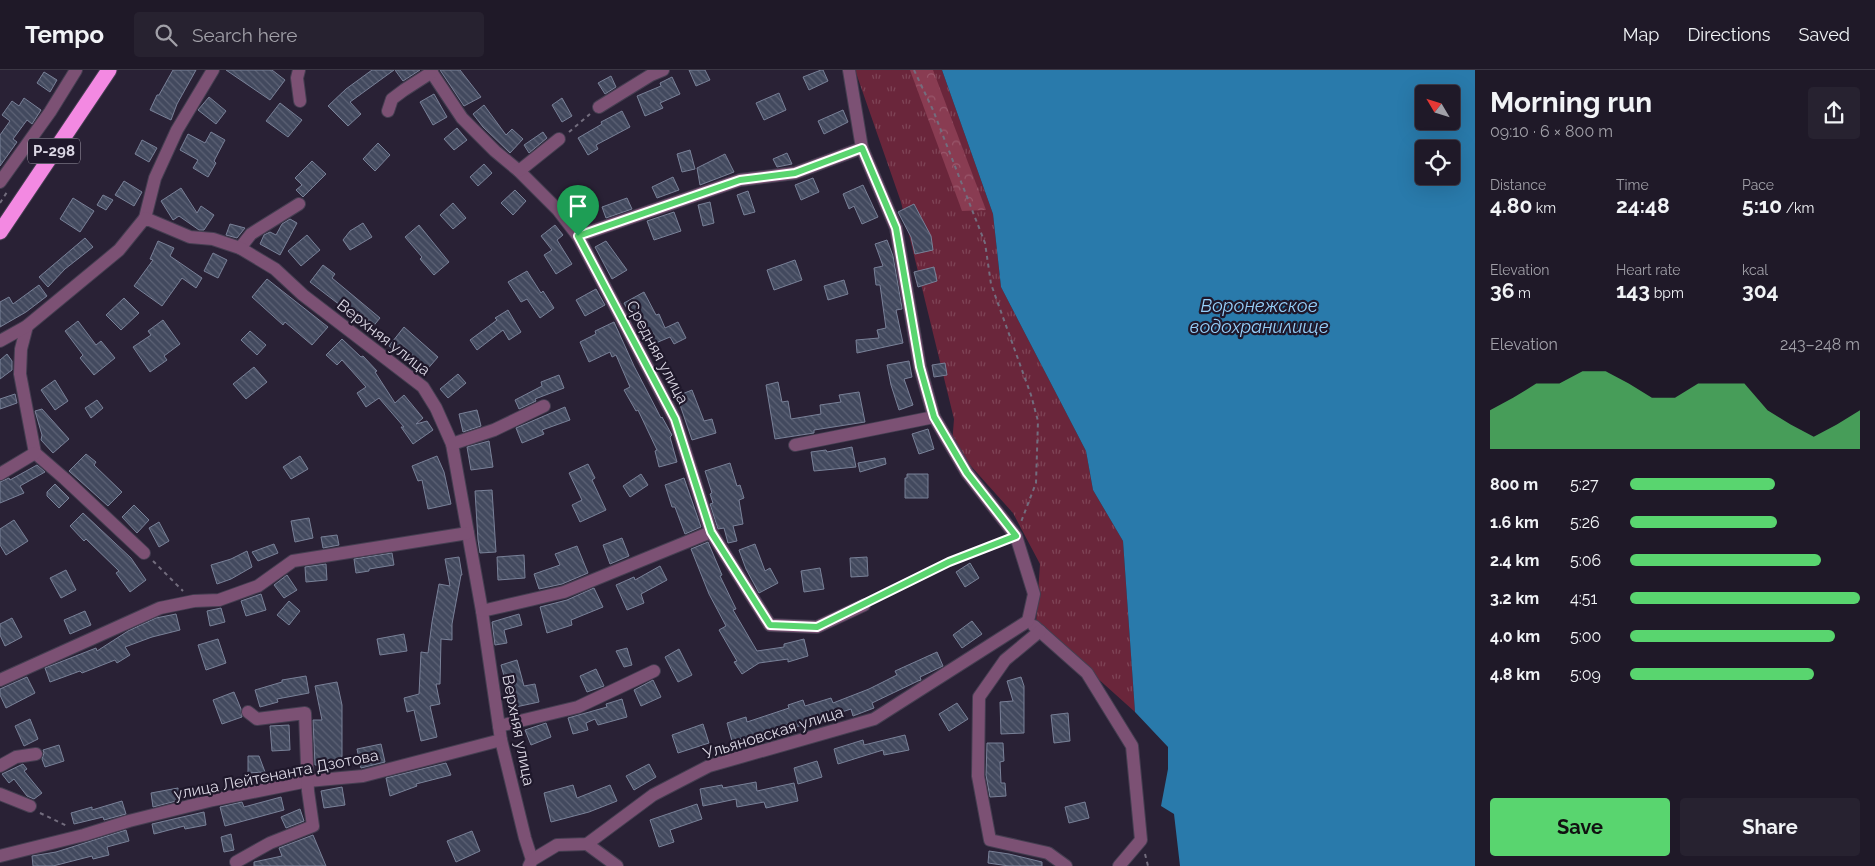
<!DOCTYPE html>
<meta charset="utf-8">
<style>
:root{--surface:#1f1928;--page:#272230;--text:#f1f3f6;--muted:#a1a0a8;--line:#3c3845;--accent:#59d56f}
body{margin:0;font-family:Raleway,sans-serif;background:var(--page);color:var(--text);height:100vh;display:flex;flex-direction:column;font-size:19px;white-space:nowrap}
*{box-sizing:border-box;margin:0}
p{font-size:16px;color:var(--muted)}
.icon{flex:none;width:28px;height:28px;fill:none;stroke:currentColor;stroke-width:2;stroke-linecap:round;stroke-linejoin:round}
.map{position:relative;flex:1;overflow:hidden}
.sheet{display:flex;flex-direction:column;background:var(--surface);width:400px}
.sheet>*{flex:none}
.needle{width:32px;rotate:308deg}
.tools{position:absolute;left:1415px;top:15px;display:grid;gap:10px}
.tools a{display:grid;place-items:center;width:45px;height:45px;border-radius:5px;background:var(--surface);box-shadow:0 5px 20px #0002,0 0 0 1px var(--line);font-size:25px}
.pin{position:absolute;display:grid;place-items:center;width:42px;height:42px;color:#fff;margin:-51px -21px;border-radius:50% 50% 50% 0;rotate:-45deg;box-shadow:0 0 5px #0007}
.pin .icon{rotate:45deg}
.round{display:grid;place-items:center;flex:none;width:52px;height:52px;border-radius:5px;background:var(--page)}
.headline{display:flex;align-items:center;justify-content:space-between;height:85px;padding:0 15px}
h1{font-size:28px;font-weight:700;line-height:38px}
.figures{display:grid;grid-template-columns:repeat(3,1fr);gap:8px;height:85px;padding:5px 15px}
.figures div{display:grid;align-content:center}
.figures b{font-size:21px;font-weight:700}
.figures small{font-size:14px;font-weight:400}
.figures p{font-size:14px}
.chart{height:140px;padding:10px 15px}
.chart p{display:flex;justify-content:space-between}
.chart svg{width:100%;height:90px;margin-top:5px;fill:var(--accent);opacity:.7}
.action{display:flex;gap:10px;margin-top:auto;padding:10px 15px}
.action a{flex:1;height:58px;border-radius:5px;background:var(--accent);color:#111;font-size:20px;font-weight:700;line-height:58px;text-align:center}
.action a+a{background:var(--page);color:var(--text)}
ul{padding:0 15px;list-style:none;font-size:16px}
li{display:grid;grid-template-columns:80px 60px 1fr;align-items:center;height:38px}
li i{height:12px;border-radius:6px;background:var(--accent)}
header{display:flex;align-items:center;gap:30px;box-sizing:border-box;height:70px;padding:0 25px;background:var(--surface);border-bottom:1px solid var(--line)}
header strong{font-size:24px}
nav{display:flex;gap:28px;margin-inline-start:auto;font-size:18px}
.search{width:350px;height:45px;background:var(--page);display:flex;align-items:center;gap:12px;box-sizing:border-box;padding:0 18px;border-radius:5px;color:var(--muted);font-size:19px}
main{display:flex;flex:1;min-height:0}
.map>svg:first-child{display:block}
</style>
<header>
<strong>Tempo</strong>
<div class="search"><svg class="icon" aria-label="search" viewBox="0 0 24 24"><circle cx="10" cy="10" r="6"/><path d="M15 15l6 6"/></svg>Search here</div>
<nav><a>Map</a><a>Directions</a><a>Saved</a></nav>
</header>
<main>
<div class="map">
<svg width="1475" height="796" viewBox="0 0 1475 796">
<defs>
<pattern id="grass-tufts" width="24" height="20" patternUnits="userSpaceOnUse" patternTransform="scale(1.25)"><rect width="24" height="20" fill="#6a263b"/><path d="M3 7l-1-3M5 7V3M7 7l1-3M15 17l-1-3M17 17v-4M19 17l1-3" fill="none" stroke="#7f4557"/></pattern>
<pattern id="forest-crowns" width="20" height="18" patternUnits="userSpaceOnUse" patternTransform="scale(1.25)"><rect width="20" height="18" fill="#893c52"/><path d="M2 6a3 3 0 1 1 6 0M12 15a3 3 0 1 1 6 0" fill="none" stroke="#99576b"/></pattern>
<pattern id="building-back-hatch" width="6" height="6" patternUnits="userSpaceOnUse" patternTransform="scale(1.25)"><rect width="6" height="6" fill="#42495e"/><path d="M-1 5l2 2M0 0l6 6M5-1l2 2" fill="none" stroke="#5d6275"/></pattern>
</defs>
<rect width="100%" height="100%" fill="#292135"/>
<path fill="url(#grass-tufts)" d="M855,0H942L993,144L1001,217L1086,381L1093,420L1123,471L1135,642L1036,553L1040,494L1013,443L952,375L954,349L901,132Z"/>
<path fill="url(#forest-crowns)" d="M910,0H933L986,140L962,141Z"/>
<path fill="#297aab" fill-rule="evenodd" d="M942,0H1475V796H1180L1174,744L1161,736L1168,699V677L1135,642L1123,471L1093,420L1086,381L1001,217L993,144ZM1424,24H1451V51H1424ZM1424,79H1451V106H1424Z"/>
<g fill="url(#building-back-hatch)" stroke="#798198">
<path d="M173,0H196L177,34L171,50L150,40L157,25H159Z"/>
<path d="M226,0H272L285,10L270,30Z"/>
<path d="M372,0H394L350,32L361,44L348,56L328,36L346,19Z"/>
<path d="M395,0H420L403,11Z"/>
<path d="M440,0H460L481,27L464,36Z"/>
<path d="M689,0H705L710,10L696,16Z"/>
<path d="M821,0H823L828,11L809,20L803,7Z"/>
<path d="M44,2L57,10L50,22L37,13Z"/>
<path d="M611,6L616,17L605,24L598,13Z"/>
<path d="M672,7L680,24L660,33L663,38L645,46L637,26L661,16L660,13Z"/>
<path d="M779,23L786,40L764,50L756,33Z"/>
<path d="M434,24L447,47L433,55L420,32Z"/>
<path d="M209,27L226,41L216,54L198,40Z"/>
<path d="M24,28L41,40L32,54L27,50L13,69L17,72L0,96V65L10,51L2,45L12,31L19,36Z"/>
<path d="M562,28L572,46L562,52L552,35Z"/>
<path d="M280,33L302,50L288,67L266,51Z"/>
<path d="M484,35L506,65L512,59L523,69L510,83L483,57L473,44Z"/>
<path d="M843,40L848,52L824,64L818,51Z"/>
<path d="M622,41L630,57L596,75L598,79L588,85L578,68L602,54L601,52Z"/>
<path d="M457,58L467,70L454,80L444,69Z"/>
<path d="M211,62L225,70L214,91L216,93L208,107L193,98L198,90L180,80L188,64L205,73Z"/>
<path d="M543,62L547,68L529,83L524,75Z"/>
<path d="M142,70L157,78L149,92L135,84Z"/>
<path d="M378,73L390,85L375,101L363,89Z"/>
<path d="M690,80L695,99L682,102L677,84Z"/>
<path d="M787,83L792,94L777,97L773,89Z"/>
<path d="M725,84L734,102L700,115L697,98Z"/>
<path d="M312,91L326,104L303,127L296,120L302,115L295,108Z"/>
<path d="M484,94L492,103L478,116L470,107Z"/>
<path d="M673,107L679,120L657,128L652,117Z"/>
<path d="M813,108L819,122L801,130L795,115Z"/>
<path d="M124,111L142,122L134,136L115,125Z"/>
<path d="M863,115L878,147L862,154L854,136L849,139L843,124Z"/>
<path d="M181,118L197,143L201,136L214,145L204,160H199L179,146L173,150L161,131Z"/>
<path d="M515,120L526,131L513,145L501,133Z"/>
<path d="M748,121L755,142L744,145L737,125Z"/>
<path d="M571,123L582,139L572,145L561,131Z"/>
<path d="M103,125L113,130L106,140L97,135Z"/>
<path d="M73,128L94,141L80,162L60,149Z"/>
<path d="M627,128L632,139L606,148L602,137Z"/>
<path d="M710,132L714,153L703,156L698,135Z"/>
<path d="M453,133L466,148L453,159L440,145Z"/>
<path d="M914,134L931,166L933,180L915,184L911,167L898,142Z"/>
<path d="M674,142L681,161L654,170L647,151Z"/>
<path d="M290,149L297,153L280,185L260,174L264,165L270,162L276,165L282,154Z"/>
<path d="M363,153L372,167L350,180L343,170L350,161Z"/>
<path d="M230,154L245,158L237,168L226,165Z"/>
<path d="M419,155L449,192L434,205L420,189L422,187L405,167Z"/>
<path d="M555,155L563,165L557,170L572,194L556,204L544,185L552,180L541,166Z"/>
<path d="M307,165L320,180L301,196L288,181Z"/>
<path d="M85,168L93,177L65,199L48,217L39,207Z"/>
<path d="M887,170L893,186L902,238V239L896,240L903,273L857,283L856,270L879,268L877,260L886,258L880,215H876L874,198L883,196L875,174Z"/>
<path d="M158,171L174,178L170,186L202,208L196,218L182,208L162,236L134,216L153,190L150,189Z"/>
<path d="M606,171L627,200L612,209L595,177Z"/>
<path d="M213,183L227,190L218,208L204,201Z"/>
<path d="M795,190L802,210L774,220L767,200Z"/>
<path d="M323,195L335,204L332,208L380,248L371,259L310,212Z"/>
<path d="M934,197L937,211L918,217L914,202Z"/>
<path d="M527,201L541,223L543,221L554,238L540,248L527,229L521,232L508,212Z"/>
<path d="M267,209L328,257L312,275L285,252L283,255L252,227Z"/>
<path d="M844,210L848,224L828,230L824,216Z"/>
<path d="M39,215L47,226L26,242L0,257V232L9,227L13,234Z"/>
<path d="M596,219L605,235L585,246L576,230Z"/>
<path d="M644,222L656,245L659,244L665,258L678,252L686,268L674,274L670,267L651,275L648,267L650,265L641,245L633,250L624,233Z"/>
<path d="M124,228L139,243L121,260L106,245Z"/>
<path d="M508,240L521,262L509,270L503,260L477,280L470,270L497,250L495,248Z"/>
<path d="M163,250L180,274L164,286L167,290L150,302L133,277L151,265L148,261Z"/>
<path d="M78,251L96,275L101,271L115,288L94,305L80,288L83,285L65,261Z"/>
<path d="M614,252L634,296L661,348L662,347L672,365L670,367L677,392L659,397L655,381L657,380L638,340L636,341L624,320L630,317L616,285L612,287L610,282L589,292L580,272L596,264L595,261Z"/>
<path d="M404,257L438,287L424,303L389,276Z"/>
<path d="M250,261L266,275L257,285L241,270Z"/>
<path d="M342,269L361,287L363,286L377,301L375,302L395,333L404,325L423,348L416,354L427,351L433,360L413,374L401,357H404L379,328L366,337L357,323L366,317L342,290L337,295L326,285Z"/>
<path d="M7,284L12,291V300L0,309V290Z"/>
<path d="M909,291L912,307L904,309L913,335L899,340L891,315L887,295Z"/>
<path d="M945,293L947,305L934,307L932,295Z"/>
<path d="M254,297L267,312L246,329L233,314Z"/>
<path d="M458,304L466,313L448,328L440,319Z"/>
<path d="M559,305L564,318L535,329L536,331L519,339L515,330L542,316L541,312Z"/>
<path d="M55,310L68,331L55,340L41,320Z"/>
<path d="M778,312L782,332L788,331L791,349L821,344L820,335L841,332L839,325L859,322L865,352L814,360V363L775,369L766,315Z"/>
<path d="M692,320L704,351L712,349L716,363L692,370L677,326Z"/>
<path d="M15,324L17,333L0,339V329Z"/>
<path d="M97,330L103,338L91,348L85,338Z"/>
<path d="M565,337L570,350L542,360L544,364L522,373L516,358Z"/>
<path d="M42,339L69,369L53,383L41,370L42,365L35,341Z"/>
<path d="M477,340L481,356L463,362L459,344Z"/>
<path d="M928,359L934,379L919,384L912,364Z"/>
<path d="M489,371L493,397L471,400L467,377Z"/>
<path d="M852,377L856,397L814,401L811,382L826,380L827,382Z"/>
<path d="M86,384L96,392L94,395L122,422L108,436L69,401Z"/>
<path d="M300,386L308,399L291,409L283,397Z"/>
<path d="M437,386L444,402L451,434L428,439L422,410L418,411L412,396Z"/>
<path d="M885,388L886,394L860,402L858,393Z"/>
<path d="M730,393L737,416L740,415L744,428L739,430L743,454L733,456L737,471L728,473L724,458L718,459L710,434L713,433L710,424L712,423L705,401Z"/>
<path d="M588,394L595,408L592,410L606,440L580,452L572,435L582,430L569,403Z"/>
<path d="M37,395L45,402L20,416L24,423L0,433V412L9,408L10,410Z"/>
<path d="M641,404L648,415L630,427L623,416Z"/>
<path d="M907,404H928V428H905V408H907Z"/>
<path d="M684,408L701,457L685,464L675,437H672L665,415Z"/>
<path d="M55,414L69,428L59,438L47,426V422Z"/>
<path d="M492,420L496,482L480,483L478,470L475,421Z"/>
<path d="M134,435L149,450L137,463L122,447Z"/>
<path d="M83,443L131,488L146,510L130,522L116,503L119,501L86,469L84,471L70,456Z"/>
<path d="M309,448L313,468L295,472L291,451Z"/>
<path d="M14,450L28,471L6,485L0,475V459Z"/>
<path d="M159,452L169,471L159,477L149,458Z"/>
<path d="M337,465L339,475L323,478L321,467Z"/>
<path d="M622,468L629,486L610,494L603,475Z"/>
<path d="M708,472L722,505L720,506L736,539L733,540L757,581L784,577V574L804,569L808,586L788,592V589L759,593L742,604L734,592L737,591L719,560L726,556L709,524L691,479Z"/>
<path d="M274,474L278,483L258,491L252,482Z"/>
<path d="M755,474L765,501L770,498L778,513L759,523L746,499L739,480Z"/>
<path d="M577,476L588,503L562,514L539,519L534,504L560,495L555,484Z"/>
<path d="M247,481L252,497L231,509L217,514L211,495L231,489Z"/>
<path d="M392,483L394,495L369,499V501L356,503L354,489Z"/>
<path d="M524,485L525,508L498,510L497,487Z"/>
<path d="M459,487L462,505H461L452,554V570L441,569L440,614H436L440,634L430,636L437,667L421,671L414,640L407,642L404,628L419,624L421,582L428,583L432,552L439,514L450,516L445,489Z"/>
<path d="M867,487L868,506L851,507L850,488Z"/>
<path d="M970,493L979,508L965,517L956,502Z"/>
<path d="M326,494L327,510L306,512L305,497Z"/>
<path d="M660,496L667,510L641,524L644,533L627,540L616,515L634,507L635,510Z"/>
<path d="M820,498L824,519L804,522L801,501Z"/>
<path d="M66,500L76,520L61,528L50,508Z"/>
<path d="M287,505L297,520L284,528L274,515Z"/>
<path d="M594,518L603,537L571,550L572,555L547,563L540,537L567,530Z"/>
<path d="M261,524L266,540L246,546L241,531Z"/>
<path d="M289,531L300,541L289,555L277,545Z"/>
<path d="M221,538L225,552L210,556L207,541Z"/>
<path d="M85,541L91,555L70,564L64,550Z"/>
<path d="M176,544L180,560L152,567L125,577L130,585L117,593L115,590L82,603L80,601L50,612L45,598L96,578L97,581L128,561L156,548Z"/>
<path d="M519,544L522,555L504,560L507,573L495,575L492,552Z"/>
<path d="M12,548L22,567L5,576L0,565V554Z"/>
<path d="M972,551L982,564L962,578L953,565Z"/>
<path d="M404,564L407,581L380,585L377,569Z"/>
<path d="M218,569L226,593L206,600L198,575Z"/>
<path d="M627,578L632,595L624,597L616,581Z"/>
<path d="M679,579L692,605L678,612L665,587Z"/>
<path d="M937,582L943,596L920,607L921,610L918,611L872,633L874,638L853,646L851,639L796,657L794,652L765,662L732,671L727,653L746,647L747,652L789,638L788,635L803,630L805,636L831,628L833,633L869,619L897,605L895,601Z"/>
<path d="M517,590L524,616L535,614L539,632L511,638L508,620L501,595Z"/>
<path d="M596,599L604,616L587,622L580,606Z"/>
<path d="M306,606L309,623L277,629L278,632L260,637L255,620L282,612V610Z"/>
<path d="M27,607L35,623L6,638L0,625V619Z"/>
<path d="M1021,607L1024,616V663L1001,664L1000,632L1013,631L1007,611Z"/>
<path d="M653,610L661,627L641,636L634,620Z"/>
<path d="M337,612L342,635V695H315L313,650H322L315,616Z"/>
<path d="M234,622L241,639L242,647L222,654L213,630Z"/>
<path d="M622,629L627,647L598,655L595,649L586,653L588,660L573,664L568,648L607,637L606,634Z"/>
<path d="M957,633L968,649L949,661L939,644Z"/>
<path d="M1068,643L1070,671L1054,673L1051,645Z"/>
<path d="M30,649L38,669L24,676L15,656Z"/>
<path d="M546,653L551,667L531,675L525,660Z"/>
<path d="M703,654L709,673L678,683L672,665Z"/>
<path d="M289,655L290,680L272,681L270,656Z"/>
<path d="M905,665L909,680L884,685L883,680L838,694L834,679L863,670L864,675Z"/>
<path d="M987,673H1003L1004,691L1000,692L1001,713H1005L1006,726L990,727L986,705Z"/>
<path d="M381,674L385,692L361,698L357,679Z"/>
<path d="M59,675L64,691L45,697L42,689L44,683L43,680Z"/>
<path d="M248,686H259L265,702L248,703Z"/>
<path d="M817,691L822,707L798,714L794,698Z"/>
<path d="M446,693L451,705L416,714L417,716L390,726L386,708Z"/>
<path d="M23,694L27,699L24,701L42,723L34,729L27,726L14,709L9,713L2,704Z"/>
<path d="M649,694L656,707L634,720L626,706Z"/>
<path d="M756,712L757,721L794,713L798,731L766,738L764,732L737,737L736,729L703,736L700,719L722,715L723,718Z"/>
<path d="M573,715L577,728L610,715L617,731L589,742L551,752L544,723Z"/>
<path d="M342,717L345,735L324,738L321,721Z"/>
<path d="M178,718L180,730L153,737L151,723Z"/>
<path d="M281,727L284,740L225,756L220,737L242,732L244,737Z"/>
<path d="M122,731L126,744L104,750L103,747L74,754L71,743L92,737V740Z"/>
<path d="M1085,732L1089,748L1069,753L1065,737Z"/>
<path d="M697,734L702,749L670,760L674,772L659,777L650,750Z"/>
<path d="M300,739L304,751L286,758L281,747Z"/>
<path d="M204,742L206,755L185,759L184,756L154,764L152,754Z"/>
<path d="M126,760L129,771L107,777L109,785L93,789L92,786L53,796H33L32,786L56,782Z"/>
<path d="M472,761L480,781L456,792L447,771Z"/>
<path d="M231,764L234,780L224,782L221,767Z"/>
<path d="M313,765L326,796H254V792L282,786L279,778Z"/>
<path d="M989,781L1009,784L1042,792V796H1009L988,793Z"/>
</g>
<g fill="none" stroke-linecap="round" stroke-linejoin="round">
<g stroke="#453e51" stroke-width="14">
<g id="minor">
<path d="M299,0L297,8L300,31"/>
<path d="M430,0L462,48L495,81L519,101L558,140L578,166L675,349L711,462L770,555L817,557L864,535"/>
<path d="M849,0L862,78L896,158L920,297L934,347L967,403L1016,466L1034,524L1028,551"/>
<path d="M599,37L651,5L663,0"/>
<path d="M388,41L392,29L404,20L432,2"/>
<path d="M519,101L559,69"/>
<path d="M0,112L50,42L76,0"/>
<path d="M145,148L155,108L177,60L213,0"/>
<path d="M578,166L740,110L795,103L862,78"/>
<path d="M240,178L251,164L299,134"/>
<path d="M27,256L21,279L20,304L35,383L65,409L144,483"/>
<path d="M0,271L27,256L119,180L145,148L190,167L213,169L240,178L275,199L303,225L423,317L436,338L452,374L482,541L501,670L525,768L532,790"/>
<path d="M452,374L494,360L544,336"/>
<path d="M795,375L934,347"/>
<path d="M0,404L35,383"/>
<path d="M482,541L564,522L711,462"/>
<path d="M1034,556L1087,603L1132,676L1141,770L1119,796"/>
<path d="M1040,561L1005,590L979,627L978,706L990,770L1048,783L1066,796"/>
<path d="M0,610L160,538L194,531L219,530L258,516L293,491L468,463"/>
<path d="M499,656L578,637L654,601"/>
<path d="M0,696L16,687L36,684"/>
<path d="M0,724L30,736"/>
<path d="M587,774L617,796"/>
<path d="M0,786L84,765L129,751L213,730L308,711L363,706L501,670"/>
<path d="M236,792L270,773L313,756L308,721L305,643L257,649L248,642"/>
<path d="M529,796L532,790L557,775L587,774L653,725L709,696L874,649L1028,551"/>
</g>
</g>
<g stroke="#453e51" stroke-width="17">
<path id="highway" d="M0,162L109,0"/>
</g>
<g stroke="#736d7e" stroke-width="2" stroke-dasharray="4 4" stroke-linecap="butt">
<path d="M914,0L933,40L985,173L991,214L1031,325L1038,351L1036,413L1021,452"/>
<path d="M569,62L590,44"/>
<path d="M0,133L7,122"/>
<path d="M153,491L183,521"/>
<path d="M874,529L949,493L1004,471"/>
<path d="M40,743L67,756"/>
<path d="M1145,784L1148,796"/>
</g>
<use href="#minor" stroke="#7c5174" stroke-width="12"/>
<use href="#highway" stroke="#f389e2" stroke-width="15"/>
</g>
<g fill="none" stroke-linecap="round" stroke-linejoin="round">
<g stroke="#fff" stroke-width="10">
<path id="route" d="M862,78L896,158L920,297L934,347L967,403L1016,466L949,492L817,557L770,555L711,462L675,349L578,166L740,110L795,103Z"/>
</g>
<use href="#route" stroke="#59d56f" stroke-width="6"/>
</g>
<g text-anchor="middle" stroke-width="4.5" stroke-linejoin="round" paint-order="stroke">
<rect fill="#1f182b" stroke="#a39eac" stroke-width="1" x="28" y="68.5" width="52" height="25" rx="4"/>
<g font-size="15" font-weight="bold" fill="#dbd7e4">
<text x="54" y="86">Р-298</text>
</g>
<g font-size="16" fill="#dbd7e4" stroke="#1f182b">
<text transform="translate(384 267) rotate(38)" y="6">Верхняя улица</text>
<text transform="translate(658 282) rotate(62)" y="6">Средняя улица</text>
<text transform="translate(519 660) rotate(79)" y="6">Верхняя улица</text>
<text transform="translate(773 662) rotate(-17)" y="6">Ульяновская улица</text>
<text transform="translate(276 704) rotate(-11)" y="6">улица Лейтенанта Дзотова</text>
</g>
<g font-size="18" font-style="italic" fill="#97d0fa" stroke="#1f182b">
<text x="1259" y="242">Воронежское<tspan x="1259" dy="21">водохранилище</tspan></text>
</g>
</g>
</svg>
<div class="tools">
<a><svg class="needle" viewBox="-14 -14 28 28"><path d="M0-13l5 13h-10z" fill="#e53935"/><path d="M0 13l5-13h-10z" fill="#a1a0a8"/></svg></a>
<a><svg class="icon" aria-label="locate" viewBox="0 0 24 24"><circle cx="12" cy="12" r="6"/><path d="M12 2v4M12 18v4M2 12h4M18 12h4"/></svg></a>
</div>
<div class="pin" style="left:578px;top:166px;background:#1e9e55"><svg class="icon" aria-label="arrive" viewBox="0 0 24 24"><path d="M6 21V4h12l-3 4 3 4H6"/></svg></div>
</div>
<section class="sheet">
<div class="headline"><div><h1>Morning run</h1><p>09:10 · 6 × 800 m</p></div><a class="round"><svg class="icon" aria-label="share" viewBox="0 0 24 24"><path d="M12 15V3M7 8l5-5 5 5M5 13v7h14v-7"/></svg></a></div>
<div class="figures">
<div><p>Distance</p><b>4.80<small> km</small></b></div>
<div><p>Time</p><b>24:48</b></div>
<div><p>Pace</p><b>5:10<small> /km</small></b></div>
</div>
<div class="figures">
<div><p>Elevation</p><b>36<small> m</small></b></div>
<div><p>Heart rate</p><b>143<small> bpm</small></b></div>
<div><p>kcal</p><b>304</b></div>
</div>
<div class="chart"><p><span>Elevation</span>243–248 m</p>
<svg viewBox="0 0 160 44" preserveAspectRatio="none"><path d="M0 44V25L10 19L20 12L30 12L40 6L50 6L60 12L70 19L80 19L90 12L100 12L110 12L120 25L130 32L140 38L150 32L160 25V44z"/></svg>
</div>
<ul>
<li><b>800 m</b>5:27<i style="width:63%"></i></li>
<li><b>1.6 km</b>5:26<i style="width:64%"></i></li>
<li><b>2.4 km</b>5:06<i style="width:83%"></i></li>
<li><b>3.2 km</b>4:51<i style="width:100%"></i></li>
<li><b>4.0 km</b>5:00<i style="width:89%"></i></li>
<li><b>4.8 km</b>5:09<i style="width:80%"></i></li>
</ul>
<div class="action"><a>Save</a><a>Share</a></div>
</section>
</main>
